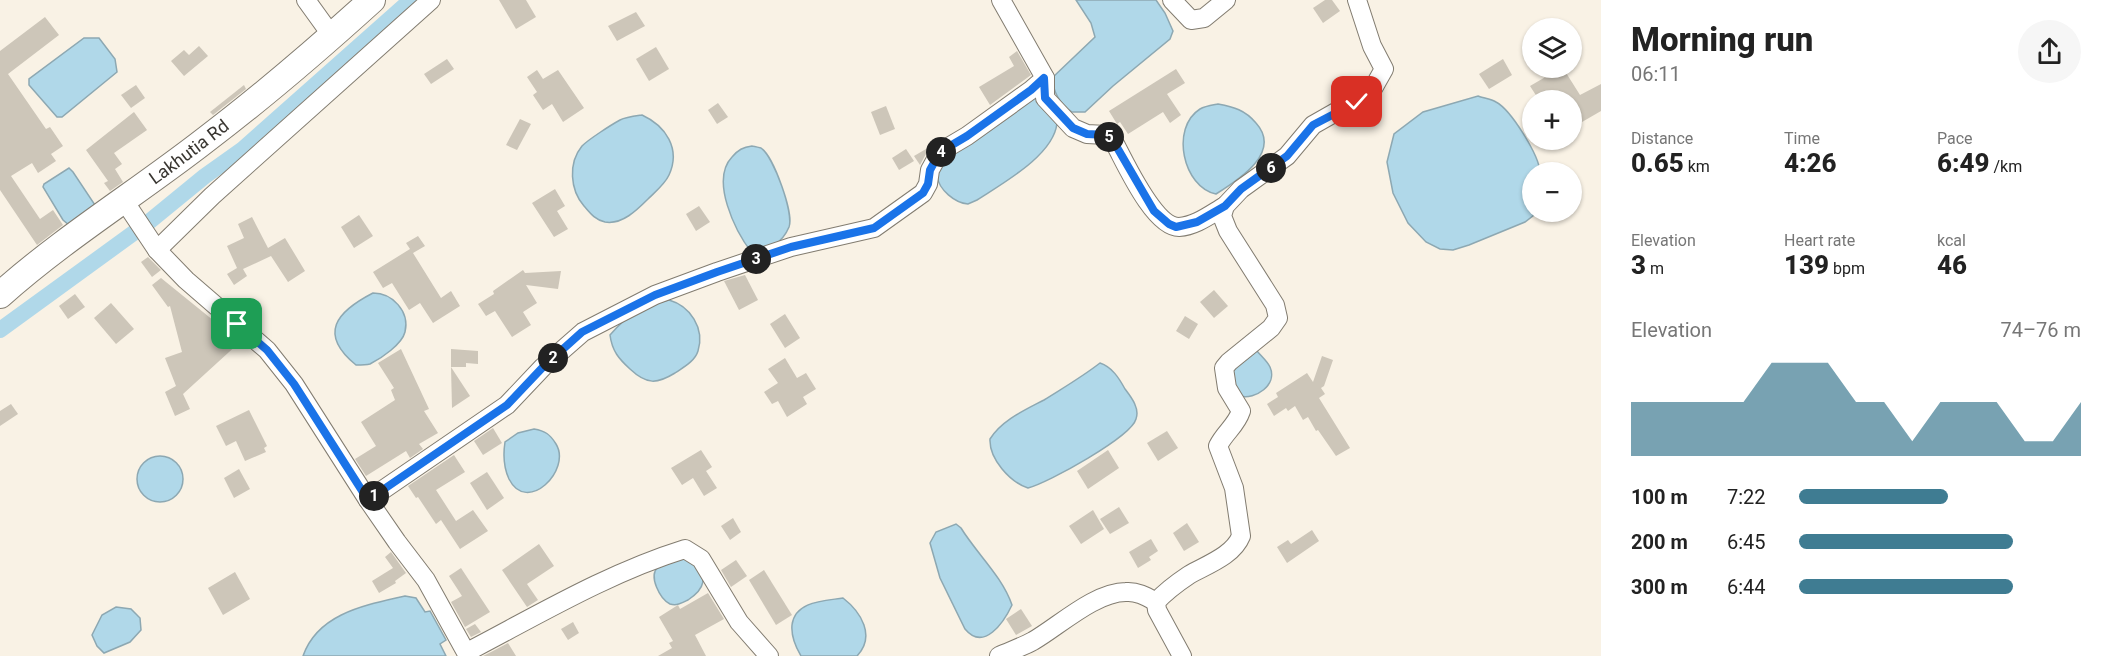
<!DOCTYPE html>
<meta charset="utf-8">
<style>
:root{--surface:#fff;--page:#f6f6f6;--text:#222;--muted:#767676;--accent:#3f7c92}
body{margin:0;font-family:Roboto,sans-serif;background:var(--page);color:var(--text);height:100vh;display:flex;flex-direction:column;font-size:22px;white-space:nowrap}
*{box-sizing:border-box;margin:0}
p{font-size:20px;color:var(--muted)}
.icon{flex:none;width:33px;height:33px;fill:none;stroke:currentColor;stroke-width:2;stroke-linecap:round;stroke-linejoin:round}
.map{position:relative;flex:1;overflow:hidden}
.sheet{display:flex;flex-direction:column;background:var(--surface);width:510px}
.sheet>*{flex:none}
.tools{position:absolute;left:1522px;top:18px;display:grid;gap:12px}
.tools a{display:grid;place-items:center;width:60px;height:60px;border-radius:50%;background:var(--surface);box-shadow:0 2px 4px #0004;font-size:30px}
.pin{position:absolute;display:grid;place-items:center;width:51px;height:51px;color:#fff;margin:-26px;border-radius:12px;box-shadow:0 3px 9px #0006}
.km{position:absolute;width:30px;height:30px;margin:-15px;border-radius:50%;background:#222;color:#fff;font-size:16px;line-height:30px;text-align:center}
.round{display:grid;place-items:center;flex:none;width:63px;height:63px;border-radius:32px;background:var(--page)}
.summary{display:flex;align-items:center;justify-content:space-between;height:102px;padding:0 30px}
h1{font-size:33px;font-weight:800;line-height:45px}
.figures{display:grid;grid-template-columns:repeat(3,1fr);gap:9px;height:102px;padding:6px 30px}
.figures div{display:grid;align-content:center}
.figures b{font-size:26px;font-weight:800}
.figures small{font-size:16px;font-weight:400}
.figures p{font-size:16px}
.chart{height:168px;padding:12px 30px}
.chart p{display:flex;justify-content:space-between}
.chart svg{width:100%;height:108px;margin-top:6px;fill:var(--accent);opacity:.7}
ul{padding:0 30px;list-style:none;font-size:20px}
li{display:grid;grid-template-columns:96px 72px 1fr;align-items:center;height:45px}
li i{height:15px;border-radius:8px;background:var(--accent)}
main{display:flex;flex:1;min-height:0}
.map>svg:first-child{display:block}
</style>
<main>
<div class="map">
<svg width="1601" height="656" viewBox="0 0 1601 656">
<rect width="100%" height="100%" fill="#f9f2e5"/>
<g fill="#b0d8e9" stroke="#8da8b2" stroke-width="1.5">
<path d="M1076,0H1156L1165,13L1173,31L1170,39L1113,86L1085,112H1072C1060,104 1052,91 1053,77L1095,37L1091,23Z"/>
<path d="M84,38H99L115,59L117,72L62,117H57L29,85V79Z"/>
<path d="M1030,95L1037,98L1057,123C1054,155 1003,183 977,200L968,204C955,203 939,190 937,176C936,172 939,165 939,161Z"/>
<path d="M1478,96C1483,98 1491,99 1496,102C1511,110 1539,155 1540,172H1533V212H1535L1534,215L1525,222L1469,245L1453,250L1440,249L1426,242L1408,223L1393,193L1387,162L1394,134L1423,112Z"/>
<path d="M1218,104C1234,107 1245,110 1256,123C1282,152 1240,179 1216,194C1183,187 1170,128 1200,109C1205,106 1213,105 1218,104Z"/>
<path d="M642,115C666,126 681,149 669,175C665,184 655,192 648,199C637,210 622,225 605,222C595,220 590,213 584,206C570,190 568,163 582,146C589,139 611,125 620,120C626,117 635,116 642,115Z"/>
<path d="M752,146C753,146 761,148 761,148C774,157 794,214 789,227C782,244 768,250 752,253C735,231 710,180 732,157C738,150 743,147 752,146Z"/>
<path d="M69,168L73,172L95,205L69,225L63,220L43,187L44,184Z"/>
<path d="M373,293C392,293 410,311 405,332C402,344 382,358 370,364C366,365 361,365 356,365C318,334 336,312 373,293Z"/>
<path d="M669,300C690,306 705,328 698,351C695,361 684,367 675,373C657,384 647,385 630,369C619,359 612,351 610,335C628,314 642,306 669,300Z"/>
<path d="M1257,351C1261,356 1267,361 1270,367C1278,385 1255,400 1240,396L1231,381L1233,364L1249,352Z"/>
<path d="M1100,363C1112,367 1119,378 1125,389C1131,397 1140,408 1136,419C1131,437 1048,483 1028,488C1010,482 989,459 990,439C1002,420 1025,410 1044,400C1063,388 1082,377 1100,363Z"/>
<path d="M534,429C545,431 550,434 556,444C572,470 527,515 509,479C503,466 503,455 505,442L518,433Z"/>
<circle cx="160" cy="479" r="23"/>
<path d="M956,524L961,528C977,554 1002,576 1012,605C1004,622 984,652 965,629L940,578L930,543L936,532Z"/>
<path d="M680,558L695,561C707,578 706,588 688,600C682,603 677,606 670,604C660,599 648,576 658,567C663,563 673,561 680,558Z"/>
<path d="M405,596L416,598L425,612L430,611L446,640L440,644L446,656H303C318,613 366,605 405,596Z"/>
<path d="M843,598C861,612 876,636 857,656H801C795,646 791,636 792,625C795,601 824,601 843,598Z"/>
<path d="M116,607L131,609L140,618L141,630L130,642L104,653L97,646L92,635L102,615Z"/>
</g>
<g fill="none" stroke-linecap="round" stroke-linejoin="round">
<path stroke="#b0d8e9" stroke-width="16" d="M0,330L150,221L205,176L243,149L411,0"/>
</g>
<g fill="#cdc6b9">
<path d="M499,0H526L536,17L516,29Z"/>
<path d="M1325,0H1332L1340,11L1323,23L1313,8Z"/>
<path d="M636,12L645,26L617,41L608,26Z"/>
<path d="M45,17L59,35L8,74L46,129L50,127L63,146L51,154L56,161L38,173L32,163L11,176L40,219L53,210L63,225L37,245L0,190V51Z"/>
<path d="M199,46L208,56L184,76L171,61L184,50L189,55Z"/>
<path d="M656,47L669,69L649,81L636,59Z"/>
<path d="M1017,51L1031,75L990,105L979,87L1014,66L1009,57Z"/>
<path d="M447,59L454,69L431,84L424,74Z"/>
<path d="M1503,59L1512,75L1489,89L1479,74Z"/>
<path d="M1561,68H1563L1580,95L1601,84V111L1582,122L1572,106V100H1539L1530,86Z"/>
<path d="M1176,69L1185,83L1167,94L1181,115L1170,123L1163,112L1128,134L1120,122L1117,124L1109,111Z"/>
<path d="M537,70L543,79L558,70L584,108L563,122L552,104L543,110L533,95L537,92L527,77Z"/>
<path d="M136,85L145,98L131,108L121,95Z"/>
<path d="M244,85L246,89L213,115L210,112Z"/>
<path d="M718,103L728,117L717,124L708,110Z"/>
<path d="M886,106L895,129L880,135L871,112Z"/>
<path d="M134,112L147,130L114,153L122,164L115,169L123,182L110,191L104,183L108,181L86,150Z"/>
<path d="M520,119L531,124L517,150L506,145Z"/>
<path d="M906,149L914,161L899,170L892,158Z"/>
<path d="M926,149L927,152L920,165L914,156Z"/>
<path d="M555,189L565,206L557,211L568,229L554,237L532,203Z"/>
<path d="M699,206L710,222L696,231L686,214Z"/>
<path d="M359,215L373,236L354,248L341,227Z"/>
<path d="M252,217L268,248L285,238L305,271L288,282L271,256L243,269L247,276L234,285L227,274L237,268L227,246L244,238L238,224Z"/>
<path d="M418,236L425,246L413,253L441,298L451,291L460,306L433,323L420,303L409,310L392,283L383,288L373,272L410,249L406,243Z"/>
<path d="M148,257L161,270L152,277L141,262Z"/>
<path d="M523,270L525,273L561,271L558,289L526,285L537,303L523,312L531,325L512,337L495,311L486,316L478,304L494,294L493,291Z"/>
<path d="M745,275L758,300L739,310L724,281Z"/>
<path d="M161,278L240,342L183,394L190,409L175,416L165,392L176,386L165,358L182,352L170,306L168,307L152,285Z"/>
<path d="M1214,290L1228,306L1214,318L1200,302Z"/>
<path d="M75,294L85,307L68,319L59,306Z"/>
<path d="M111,303L134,329L116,344L94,318Z"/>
<path d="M785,314L800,338L785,348L770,324Z"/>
<path d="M1185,316L1198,324L1189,339L1176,331Z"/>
<path d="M401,349L429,409L424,411L438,433L419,444L423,449L410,458L406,451L366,476L355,459L376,446L361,422L395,400L391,390L394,388L378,363Z"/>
<path d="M451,349L478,351V364L466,363V367H451Z"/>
<path d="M1322,356L1333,360L1324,386L1321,388L1325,394L1319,398L1350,448L1336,456L1318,430L1316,431L1308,417L1303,420L1295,406L1288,411L1286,408L1274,416L1267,404L1278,397L1276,393L1307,373L1313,382Z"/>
<path d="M785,358L797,378L806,373L816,389L803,397L807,404L787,417L778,401L772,404L764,392L778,383L768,369Z"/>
<path d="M451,367L470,396L452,408Z"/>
<path d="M11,404L18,414L0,426V411Z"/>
<path d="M249,410L267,446L264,448L266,452L245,461L236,441L226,446L216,426Z"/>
<path d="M493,428L502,443L483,455L474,441Z"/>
<path d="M1167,431L1178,448L1158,461L1147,443Z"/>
<path d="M701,450L712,467L706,471L717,488L704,496L693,478L682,485L671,468Z"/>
<path d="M1108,450L1119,468L1088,489L1077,471Z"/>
<path d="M454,455L465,472L436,490L456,521L473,510L488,531L460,549L441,520L436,524L418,497L416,498L408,486Z"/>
<path d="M239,469L250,489L234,498L224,478Z"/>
<path d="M487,472L504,498L487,510L470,483Z"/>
<path d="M1119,507L1129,523L1110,534L1100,519Z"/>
<path d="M1093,510L1104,529L1081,544L1069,526Z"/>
<path d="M733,518L741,532L730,540L721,526Z"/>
<path d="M1187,523L1199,542L1184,551L1173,533Z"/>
<path d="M1312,530L1319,541L1287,563L1277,547L1288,540L1291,544Z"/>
<path d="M1151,539L1158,551L1149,557L1151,560L1138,568L1129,552Z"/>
<path d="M539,544L554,566L527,584L538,600L527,607L502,570Z"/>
<path d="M391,552L406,573L395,581L396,583L379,593L372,581L393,568L385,557Z"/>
<path d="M736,560L747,576L731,587L721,570Z"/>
<path d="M461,568L490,612L465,627L451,602L462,596L449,576Z"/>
<path d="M764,570L792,615L776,625L749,580Z"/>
<path d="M235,572L250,599L223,615L208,588Z"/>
<path d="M708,593L724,619L695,635L706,656H658L672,648L669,643L673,641L659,617L678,605L680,609Z"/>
<path d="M1021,609L1032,626L1016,635L1006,619Z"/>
<path d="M573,622L579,633L568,640L561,629Z"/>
<path d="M475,624L481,632L471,637L466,629Z"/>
<path d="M508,643L516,656H483L493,651Z"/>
</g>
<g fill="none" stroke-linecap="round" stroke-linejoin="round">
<g stroke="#827c70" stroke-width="20">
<g id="street">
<path d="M306,0L332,36"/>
<path d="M1172,0L1191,20L1204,18L1226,0"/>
<path d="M1045,78V98L1073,128L1087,134L1106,135L1115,144C1126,164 1154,227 1179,227C1196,226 1211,214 1225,206"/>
<path d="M123,199L157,250L186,280L267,350L294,384L368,500L397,542L426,580L468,656"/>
<path d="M157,250L212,196L431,0"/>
<path d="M368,500L507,405L543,367L583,332L655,295L717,272L791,247L874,228L923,193L928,184L930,170L940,152L967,136L1031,90L1045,78L1001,0"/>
<path d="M467,652C538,615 608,573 685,549L701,559L739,622L769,656"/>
<path d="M999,656C1010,651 1022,647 1033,641C1059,626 1095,592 1126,592C1137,591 1147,597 1156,602"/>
<path d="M1182,656L1157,610L1156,602C1166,591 1177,583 1189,575C1206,565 1233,556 1241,536L1234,488L1218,446C1225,432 1236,426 1241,411L1227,388L1224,368L1229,362L1271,328L1278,318L1275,305L1228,231L1222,216L1225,206L1241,189L1287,156L1313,125L1371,92L1384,69L1372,46L1357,0"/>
</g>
</g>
<g stroke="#827c70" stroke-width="28">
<g id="secondary">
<path id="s1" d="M0,295C64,238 137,193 204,141C262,97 318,49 372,0"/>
</g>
</g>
<use href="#street" stroke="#fff" stroke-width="18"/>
<use href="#secondary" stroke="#fff" stroke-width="26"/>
</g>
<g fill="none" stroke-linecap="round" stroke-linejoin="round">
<g stroke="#fff" stroke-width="12">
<path id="route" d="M237,324L267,350L294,384L368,500L507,405L543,367L582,332L655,295L717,272L791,247L874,228L923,193L928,184L930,170L940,152L967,136L1031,90L1044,78L1045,98L1073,128L1087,134L1106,135L1115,144L1154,211L1169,224L1176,227L1197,222L1225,206L1241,189L1287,156L1313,125L1357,102"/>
</g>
<use href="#route" stroke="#1a73e8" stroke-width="8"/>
</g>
<g text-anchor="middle" stroke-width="5" stroke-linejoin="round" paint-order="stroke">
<g font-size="18" fill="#3a3732" stroke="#f9f2e5">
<text dy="6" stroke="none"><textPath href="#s1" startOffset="237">Lakhutia Rd</textPath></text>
</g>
</g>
</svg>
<div class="tools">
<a><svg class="icon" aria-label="layers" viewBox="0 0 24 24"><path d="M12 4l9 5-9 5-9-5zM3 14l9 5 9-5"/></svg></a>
<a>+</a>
<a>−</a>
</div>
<div class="pin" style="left:237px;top:324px;background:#1e9e55"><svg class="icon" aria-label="arrive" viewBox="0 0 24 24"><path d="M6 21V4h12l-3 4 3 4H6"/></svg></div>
<div class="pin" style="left:1357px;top:102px;background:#d93025"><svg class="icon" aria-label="check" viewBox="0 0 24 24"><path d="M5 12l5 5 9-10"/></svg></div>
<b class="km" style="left:374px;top:496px">1</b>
<b class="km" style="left:553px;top:358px">2</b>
<b class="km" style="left:756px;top:259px">3</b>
<b class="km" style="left:941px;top:152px">4</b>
<b class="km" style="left:1109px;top:137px">5</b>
<b class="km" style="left:1271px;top:168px">6</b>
</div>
<section class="sheet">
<div class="summary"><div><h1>Morning run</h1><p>06:11</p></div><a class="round"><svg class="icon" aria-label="share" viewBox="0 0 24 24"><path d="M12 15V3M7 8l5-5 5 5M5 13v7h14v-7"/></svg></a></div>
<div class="figures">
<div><p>Distance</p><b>0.65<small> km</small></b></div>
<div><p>Time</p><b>4:26</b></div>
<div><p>Pace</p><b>6:49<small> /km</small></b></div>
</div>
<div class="figures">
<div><p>Elevation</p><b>3<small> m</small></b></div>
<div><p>Heart rate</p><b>139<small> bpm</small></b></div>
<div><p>kcal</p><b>46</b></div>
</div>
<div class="chart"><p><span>Elevation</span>74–76 m</p>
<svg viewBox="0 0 160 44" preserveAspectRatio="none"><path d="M0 44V22L10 22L20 22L30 22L40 22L50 6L60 6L70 6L80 22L90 22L100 38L110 22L120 22L130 22L140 38L150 38L160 22V44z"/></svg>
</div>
<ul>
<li><b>100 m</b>7:22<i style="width:53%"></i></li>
<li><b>200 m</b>6:45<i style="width:76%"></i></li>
<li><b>300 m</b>6:44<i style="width:76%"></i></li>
</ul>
</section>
</main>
